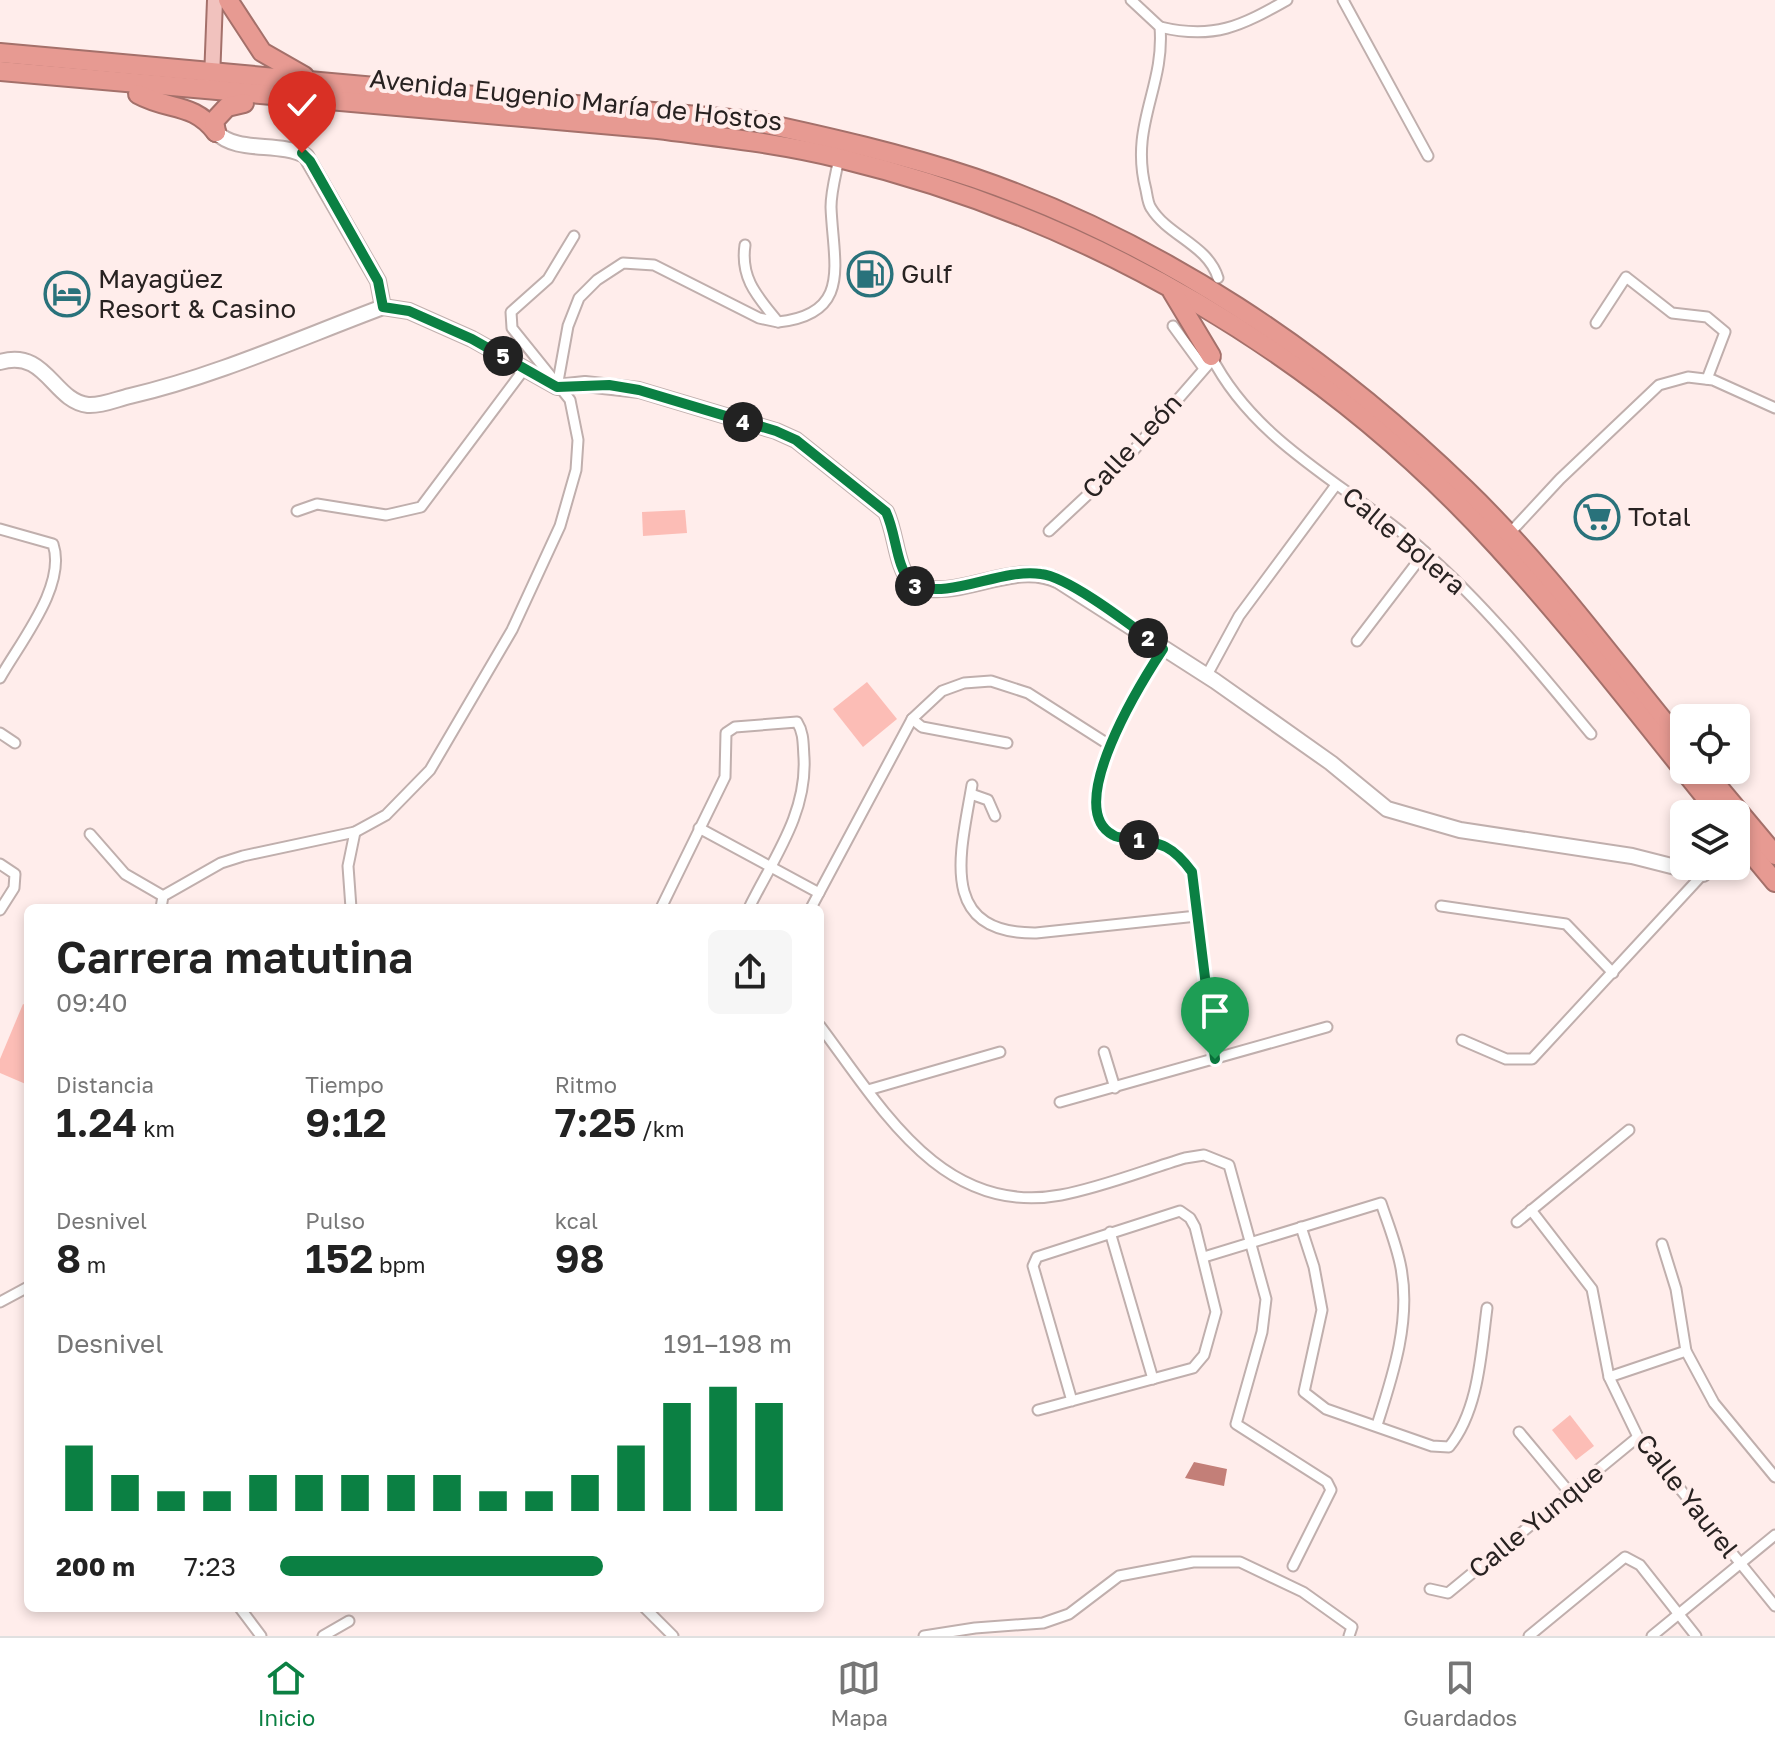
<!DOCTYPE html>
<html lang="es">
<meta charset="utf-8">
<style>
:root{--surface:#fff;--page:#f6f6f6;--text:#222;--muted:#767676;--line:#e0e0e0;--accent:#0b8043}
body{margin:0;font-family:"Golos Text",sans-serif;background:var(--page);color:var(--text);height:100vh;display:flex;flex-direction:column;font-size:30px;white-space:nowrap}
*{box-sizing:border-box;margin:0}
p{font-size:26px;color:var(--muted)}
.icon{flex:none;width:44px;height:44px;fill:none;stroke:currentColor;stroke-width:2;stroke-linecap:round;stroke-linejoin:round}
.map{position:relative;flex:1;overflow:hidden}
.drawer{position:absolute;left:24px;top:904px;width:800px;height:708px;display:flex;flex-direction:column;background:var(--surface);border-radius:12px;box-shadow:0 4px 12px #0003}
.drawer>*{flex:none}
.controls{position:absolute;left:1670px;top:704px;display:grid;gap:16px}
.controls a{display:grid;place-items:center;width:80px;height:80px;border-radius:12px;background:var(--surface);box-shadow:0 4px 12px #0003;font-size:40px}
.pin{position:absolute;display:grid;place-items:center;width:68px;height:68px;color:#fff;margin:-82px -34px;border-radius:50% 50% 50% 0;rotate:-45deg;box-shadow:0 0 8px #0007}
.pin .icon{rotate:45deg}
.km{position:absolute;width:40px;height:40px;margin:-20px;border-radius:50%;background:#222;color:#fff;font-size:22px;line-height:40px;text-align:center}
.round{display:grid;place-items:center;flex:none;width:84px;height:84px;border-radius:12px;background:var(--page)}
.summary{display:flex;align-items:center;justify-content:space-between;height:136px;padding:0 32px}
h1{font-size:44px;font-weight:600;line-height:60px}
.figures{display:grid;grid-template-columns:repeat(3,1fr);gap:12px;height:136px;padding:8px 32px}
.figures div{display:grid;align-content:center}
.figures b{font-size:40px;font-weight:600}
.figures small{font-size:22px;font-weight:400}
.figures p{font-size:22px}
.chart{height:224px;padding:16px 32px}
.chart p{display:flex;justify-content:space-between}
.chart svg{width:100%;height:144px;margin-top:8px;stroke:var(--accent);stroke-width:6}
ul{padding:0 32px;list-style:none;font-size:26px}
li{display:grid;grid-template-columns:128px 96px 1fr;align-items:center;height:60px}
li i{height:20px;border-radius:10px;background:var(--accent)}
.tab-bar{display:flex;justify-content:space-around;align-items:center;height:112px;border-top:2px solid var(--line);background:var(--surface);font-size:22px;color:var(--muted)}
.tab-bar a{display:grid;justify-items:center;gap:4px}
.tab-bar .selected{color:var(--accent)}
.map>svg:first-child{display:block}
</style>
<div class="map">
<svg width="1775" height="1636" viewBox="0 0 1775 1636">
<rect width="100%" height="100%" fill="#ffedeb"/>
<g fill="#fcbdb6">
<path d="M685,510L687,533L643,536L642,512Z"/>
<path d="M867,682L897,719L863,747L833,709Z"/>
<path d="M23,1004L28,1006V1085L0,1073V1059Z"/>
<path d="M1570,1415L1594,1446L1576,1460L1552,1430Z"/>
</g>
<path fill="#c37f78" d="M1194,1462L1227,1469L1224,1486L1185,1478Z"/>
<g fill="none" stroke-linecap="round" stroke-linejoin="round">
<g stroke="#c0afad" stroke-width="13">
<g id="street">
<path d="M1131,0L1160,27C1165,88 1129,125 1146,190C1147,195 1148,204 1151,208C1168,236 1208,245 1218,278"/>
<path d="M1343,0L1428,156"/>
<path d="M1160,27C1214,40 1241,26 1287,0"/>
<path d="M745,245C740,279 758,297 778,322C853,314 833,263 831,207C831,191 836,174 839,158"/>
<path d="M1596,323L1626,277L1672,313L1707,317L1725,332L1707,379"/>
<path d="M1173,326L1203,367"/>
<path d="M1211,356C1257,446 1351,486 1424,551C1486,606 1538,670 1591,734"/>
<path d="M557,387L568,326L579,298L597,280L623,263L654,265L759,318L778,322"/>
<path d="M297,511L317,504L386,515L421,507L525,368"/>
<path d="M0,529L53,544C67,585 21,641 0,678"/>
<path d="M1049,531L1127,458L1213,359"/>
<path d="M1508,535L1560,479L1659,385L1688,377L1713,380L1775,408"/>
<path d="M1357,641L1425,552"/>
<path d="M1163,649C1142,681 1062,808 1113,835C1117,838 1126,838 1131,838C1162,843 1173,846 1192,872L1215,1059"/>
<path d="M1207,675L1239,616L1336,485"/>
<path d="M912,719L922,727L1007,743"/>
<path d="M0,733L15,743"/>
<path d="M972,785C961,851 936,934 1036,933L1197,916"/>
<path d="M971,794L988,800L995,816"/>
<path d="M699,828L819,893"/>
<path d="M90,834L125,874L163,896"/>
<path d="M0,864L15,874L14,888L0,910"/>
<path d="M1441,906L1566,924L1613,973"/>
<path d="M161,908L163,896L221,863L243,856L355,832L386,815L430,770L512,630L560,526L576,470L578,440L570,400L512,328L511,312L548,279L574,236"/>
<path d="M351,908L348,866L355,832"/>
<path d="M661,908L725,777L726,733L735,727L797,722C804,733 803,744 804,758C807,814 773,859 749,908"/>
<path d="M811,908L912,719L942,691L964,683L991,681L1028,693L1111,746"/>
<path d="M820,1026C881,1107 942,1217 1061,1195C1103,1187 1145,1170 1185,1158L1204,1155L1229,1165L1266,1299L1262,1332L1236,1424L1327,1482L1331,1490L1293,1566"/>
<path d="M1462,1040L1506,1059H1532L1703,874"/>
<path d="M1104,1052L1115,1088"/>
<path d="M868,1090L1000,1052"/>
<path d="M1060,1102L1327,1027"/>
<path d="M1531,1210L1592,1289L1609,1377L1638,1437L1775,1606"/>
<path d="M1517,1222L1629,1130"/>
<path d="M1301,1227L1314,1267L1322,1310L1304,1392L1326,1409L1432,1446L1449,1447C1479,1410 1481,1353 1487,1308"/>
<path d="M1110,1232L1153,1379"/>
<path d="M1662,1244L1676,1289L1686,1351L1714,1403L1775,1477"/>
<path d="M1204,1257L1381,1203C1388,1224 1397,1246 1401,1268C1411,1321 1393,1375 1377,1425"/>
<path d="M0,1302L28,1287"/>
<path d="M1609,1377L1686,1351"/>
<path d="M1038,1410L1193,1368L1204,1355L1216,1312L1195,1227L1190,1218L1180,1211L1037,1257L1033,1266L1072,1401"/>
<path d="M1519,1432L1570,1493"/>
<path d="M1430,1589L1448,1593L1638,1437"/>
<path d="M240,1608L261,1636"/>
<path d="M645,1608L673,1636"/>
<path d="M323,1636L349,1621"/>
<path d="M924,1636L975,1628L1043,1623L1069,1614L1119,1576L1193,1562H1240L1303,1592L1352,1627L1349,1636"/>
<path d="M1529,1636L1625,1557L1640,1565L1696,1636"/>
<path d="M1652,1636L1775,1535"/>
</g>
</g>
<g stroke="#c0afad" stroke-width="18">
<g id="secondary">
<path d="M216,132C237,154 279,141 306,156L378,281L383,307"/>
<path d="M0,362C46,348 53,401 88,405C102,406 117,399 130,396C216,376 300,338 383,307L409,311L472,339L557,387L585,384L639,390L776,431L796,440L886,512C897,536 895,564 912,585C958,603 1012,558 1059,581L1215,681L1331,763L1387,809L1460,830L1632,856L1703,874L1713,866"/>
</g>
</g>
<g stroke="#a4706a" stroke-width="18">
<path id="primary" d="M212,79L215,0"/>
</g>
<g stroke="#a4706a" stroke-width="22">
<g id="highway">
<path d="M228,0L262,52L304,76"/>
<path d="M0,53L753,121C827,137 902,154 974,178C1159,241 1326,354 1465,489C1546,567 1612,659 1684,746"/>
<path d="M0,71L658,129C718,137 780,143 839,158C1091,219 1322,354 1497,546C1575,631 1646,724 1719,814"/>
<path d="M138,94C169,111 193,102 216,132"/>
<path d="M216,132L214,121L227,107L244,103"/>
<path d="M1172,291L1211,356"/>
<path d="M1704,770L1775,855"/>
<path d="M1736,835L1775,882"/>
</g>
</g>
<use href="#street" stroke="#fff" stroke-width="9"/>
<use href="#secondary" stroke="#fff" stroke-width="14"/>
<use href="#primary" stroke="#f1c2be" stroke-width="14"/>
<use href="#highway" stroke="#e79a92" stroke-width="18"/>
</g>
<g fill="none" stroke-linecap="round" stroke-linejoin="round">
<g stroke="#fff" stroke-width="16">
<path id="route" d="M302,153L310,161L378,281L383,307L409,311L472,339L557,387L609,385L639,390L776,431L796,440L886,512C897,536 895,564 912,585C952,600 999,568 1041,574C1070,577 1137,630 1163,649C1142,681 1062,808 1113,835C1117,838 1126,838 1131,838C1162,843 1173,846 1192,872L1215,1059"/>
</g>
<use href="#route" stroke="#0b8043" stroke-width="10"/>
</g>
<defs>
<g id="fuel-ring" transform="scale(2.3)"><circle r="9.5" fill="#ffedeb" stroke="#29727b" stroke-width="1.5"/><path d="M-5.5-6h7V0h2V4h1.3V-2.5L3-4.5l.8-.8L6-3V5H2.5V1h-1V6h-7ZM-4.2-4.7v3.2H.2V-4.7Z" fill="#29727b"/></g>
<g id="hotel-ring" transform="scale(2.3)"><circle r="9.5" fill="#ffedeb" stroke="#29727b" stroke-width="1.5"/><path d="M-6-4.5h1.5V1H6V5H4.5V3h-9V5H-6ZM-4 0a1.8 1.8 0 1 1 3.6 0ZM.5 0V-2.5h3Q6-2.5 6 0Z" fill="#29727b"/></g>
<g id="supermarket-ring" transform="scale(2.3)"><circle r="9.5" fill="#ffedeb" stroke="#29727b" stroke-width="1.5"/><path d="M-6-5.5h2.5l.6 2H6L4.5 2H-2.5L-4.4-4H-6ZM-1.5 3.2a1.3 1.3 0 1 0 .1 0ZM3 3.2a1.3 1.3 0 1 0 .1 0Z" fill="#29727b"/></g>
</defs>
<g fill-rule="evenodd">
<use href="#fuel-ring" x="870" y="274"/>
<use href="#hotel-ring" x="67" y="294"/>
<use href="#supermarket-ring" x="1597" y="517"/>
</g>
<g text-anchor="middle" stroke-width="8" stroke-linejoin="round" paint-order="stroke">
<g font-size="26" fill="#282221" stroke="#ffedeb">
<text transform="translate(576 100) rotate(6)" y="9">Avenida Eugenio María de Hostos</text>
<text transform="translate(1132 446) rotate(-47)" y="9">Calle León</text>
<text transform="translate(1404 541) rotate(40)" y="9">Calle Bolera</text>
<text transform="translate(1687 1496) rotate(52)" y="9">Calle Yaurel</text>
<text transform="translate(1536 1521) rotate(-39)" y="9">Calle Yunque</text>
</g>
<g font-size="26" fill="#282221" stroke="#ffedeb" text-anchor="start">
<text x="901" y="283">Gulf</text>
<text x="98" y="288">Mayagüez<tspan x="98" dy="30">Resort &amp; Casino</tspan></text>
<text x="1628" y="526">Total</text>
</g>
</g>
</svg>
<div class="controls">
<a><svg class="icon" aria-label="locate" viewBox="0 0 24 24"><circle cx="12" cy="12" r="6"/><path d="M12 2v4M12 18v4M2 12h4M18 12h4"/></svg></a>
<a><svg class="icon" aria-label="layers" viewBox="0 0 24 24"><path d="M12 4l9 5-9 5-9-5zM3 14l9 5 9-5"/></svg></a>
</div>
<div class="pin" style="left:1215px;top:1059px;background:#1e9e55"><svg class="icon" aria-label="arrive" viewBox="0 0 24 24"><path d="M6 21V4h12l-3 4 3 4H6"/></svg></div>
<div class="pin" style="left:302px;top:153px;background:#d93025"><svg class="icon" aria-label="check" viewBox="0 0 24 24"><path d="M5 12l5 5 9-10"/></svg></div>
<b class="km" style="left:1139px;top:840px">1</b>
<b class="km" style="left:1148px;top:638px">2</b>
<b class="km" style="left:915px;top:586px">3</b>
<b class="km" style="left:743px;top:422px">4</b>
<b class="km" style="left:503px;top:356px">5</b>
<section class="drawer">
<div class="summary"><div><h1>Carrera matutina</h1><p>09:40</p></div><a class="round"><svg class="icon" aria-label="share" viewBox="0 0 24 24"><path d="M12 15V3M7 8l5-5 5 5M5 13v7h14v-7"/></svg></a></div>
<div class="figures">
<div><p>Distancia</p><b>1.24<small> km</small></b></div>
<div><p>Tiempo</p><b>9:12</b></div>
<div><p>Ritmo</p><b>7:25<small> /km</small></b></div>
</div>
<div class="figures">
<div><p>Desnivel</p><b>8<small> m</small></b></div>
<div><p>Pulso</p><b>152<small> bpm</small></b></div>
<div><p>kcal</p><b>98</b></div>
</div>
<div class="chart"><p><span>Desnivel</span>191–198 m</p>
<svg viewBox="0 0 160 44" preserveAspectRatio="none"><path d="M5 44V24M15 44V33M25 44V38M35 44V38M45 44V33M55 44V33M65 44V33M75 44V33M85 44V33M95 44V38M105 44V38M115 44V33M125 44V24M135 44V11M145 44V6M155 44V11"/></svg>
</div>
<ul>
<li><b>200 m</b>7:23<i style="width:63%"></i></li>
</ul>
</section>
</div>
<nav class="tab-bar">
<a class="selected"><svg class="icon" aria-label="home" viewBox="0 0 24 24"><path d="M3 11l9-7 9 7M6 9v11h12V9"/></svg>Inicio</a>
<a><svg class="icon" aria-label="map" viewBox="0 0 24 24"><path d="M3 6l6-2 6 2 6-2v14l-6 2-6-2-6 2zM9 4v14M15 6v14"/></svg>Mapa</a>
<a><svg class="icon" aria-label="saved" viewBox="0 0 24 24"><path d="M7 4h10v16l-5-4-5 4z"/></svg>Guardados</a>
</nav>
